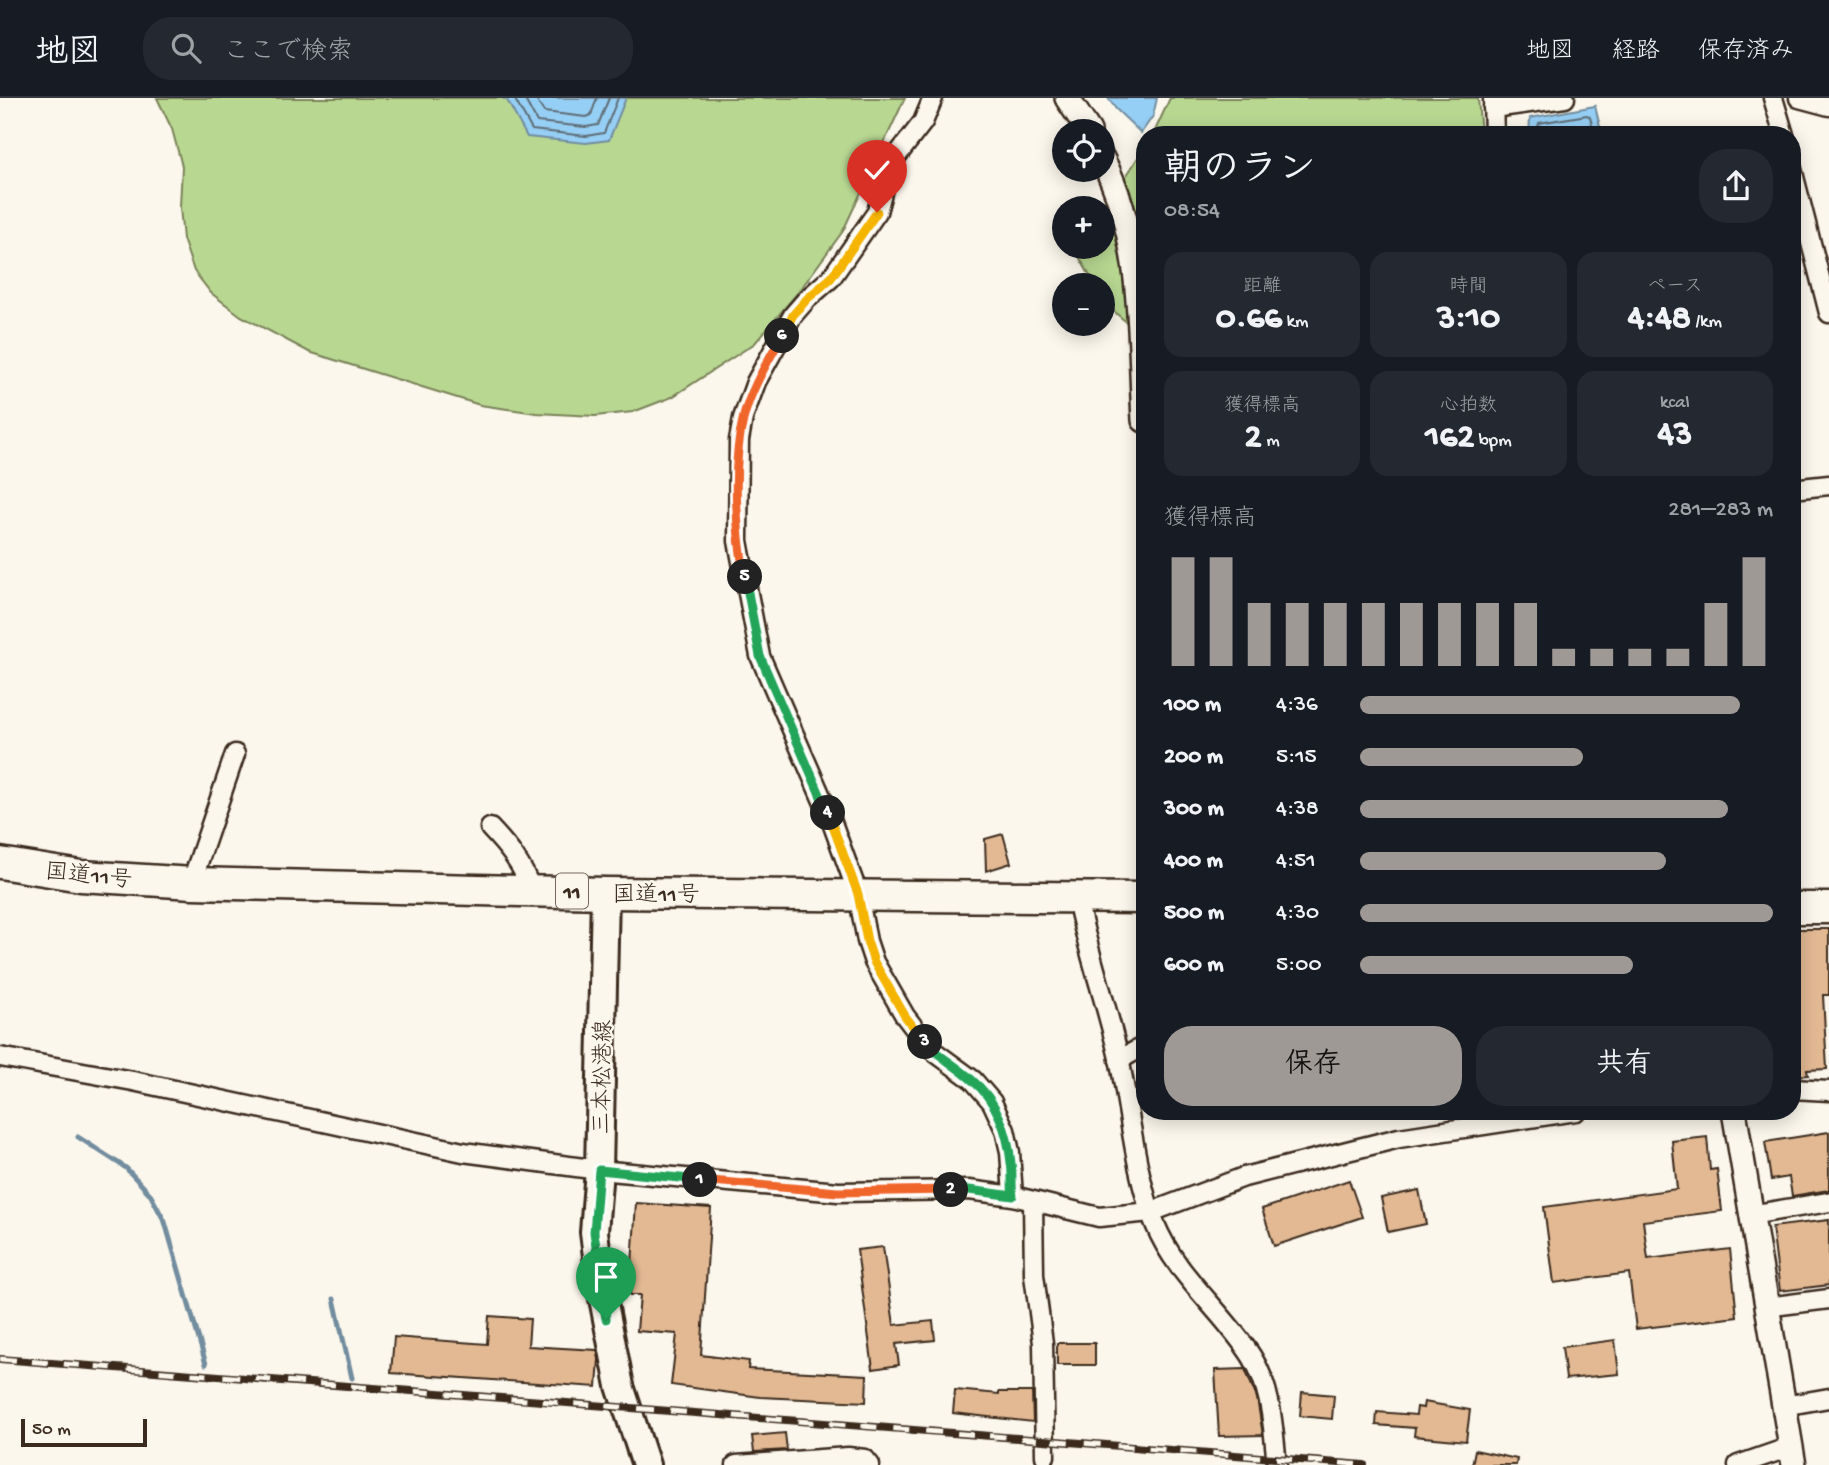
<!DOCTYPE html>
<html lang="ja">
<meta charset="utf-8">
<style>
:root{--surface:#171b24;--page:#242831;--text:#f1f3f6;--muted:#9ea1a6;--line:#363941;--accent:#9f9995}
body{margin:0;font-family:"Gochi Hand","Klee One",sans-serif;background:var(--page);color:var(--text);height:100vh;display:flex;flex-direction:column;font-size:26px;white-space:nowrap}
*{box-sizing:border-box;margin:0}
p{font-size:23px;color:var(--muted)}
.icon{flex:none;width:38px;height:38px;fill:none;stroke:currentColor;stroke-width:2;stroke-linecap:round;stroke-linejoin:round}
.map{position:relative;flex:1;overflow:hidden}
.side{position:absolute;left:1136px;top:28px;width:665px;height:994px;display:flex;flex-direction:column;background:var(--surface);border-radius:28px;box-shadow:0 4px 18px #0003}
.side>*{flex:none}
.buttons{position:absolute;left:1052px;top:21px;display:grid;gap:14px}
.buttons a{display:grid;place-items:center;width:63px;height:63px;border-radius:50%;background:var(--surface);box-shadow:0 4px 18px #0003;font-size:35px}
.scale{position:absolute;left:21px;bottom:18px;width:126px;box-sizing:border-box;padding-left:7px;border:4px solid #3b2a1e;border-top:0;font-size:19px;line-height:24px;white-space:nowrap;color:#3b2a1e;-webkit-text-stroke:5px #fbf7ec;paint-order:stroke}
.pin{position:absolute;display:grid;place-items:center;width:60px;height:60px;color:#fff;margin:-72px -30px;border-radius:50% 50% 50% 0;rotate:-45deg;box-shadow:0 0 7px #0007}
.pin .icon{rotate:45deg}
.km{position:absolute;width:35px;height:35px;margin:-18px;border-radius:50%;background:#222;color:#fff;font-size:19px;line-height:35px;text-align:center}
.round{display:grid;place-items:center;flex:none;width:74px;height:74px;border-radius:28px;background:var(--page)}
.overview{display:flex;align-items:center;justify-content:space-between;height:119px;padding:0 28px}
h1{font-size:38px;font-weight:700;line-height:52px}
.stats{display:grid;grid-template-columns:repeat(3,1fr);gap:10px;height:119px;padding:7px 28px}
.stats div{display:grid;align-content:center;border-radius:18px;background:var(--page);text-align:center}
.stats b{font-size:35px;font-weight:700}
.stats small{font-size:19px;font-weight:400}
.stats p{font-size:19px}
.chart{height:196px;padding:14px 28px}
.chart p{display:flex;justify-content:space-between}
.chart svg{width:100%;height:126px;margin-top:7px;stroke:var(--accent);stroke-width:6}
.primary-button{display:flex;gap:14px;margin-top:auto;padding:14px 28px}
.primary-button a{flex:1;height:80px;border-radius:28px;background:var(--accent);color:#111;font-size:28px;font-weight:700;line-height:80px;text-align:center}
.primary-button a+a{background:var(--page);color:var(--text)}
ul{padding:0 28px;list-style:none;font-size:23px}
li{display:grid;grid-template-columns:112px 84px 1fr;align-items:center;height:52px}
li i{height:18px;border-radius:9px;background:var(--accent)}
header{display:flex;align-items:center;gap:42px;box-sizing:border-box;height:98px;padding:0 35px;background:var(--surface);border-bottom:2px solid var(--line)}
header strong{font-size:33px}
nav{display:flex;gap:38px;margin-inline-start:auto;font-size:24px}
.search{width:490px;height:63px;background:var(--page);display:flex;align-items:center;gap:18px;box-sizing:border-box;padding:0 24px;border-radius:28px;color:var(--muted);font-size:26px}
.map>svg:first-child{display:block}
</style>
<header>
<strong>地図</strong>
<div class="search"><svg class="icon" aria-label="search" viewBox="0 0 24 24"><circle cx="10" cy="10" r="6"/><path d="M15 15l6 6"/></svg>ここで検索</div>
<nav><a>地図</a><a>経路</a><a>保存済み</a></nav>
</header>
<div class="map">
<svg width="1829" height="1367" viewBox="0 0 1829 1367">
<rect width="100%" height="100%" fill="#fbf7ec"/>
<filter id="ink" filterUnits="userSpaceOnUse"><feTurbulence type="fractalNoise" baseFrequency=".0143" numOctaves="2"/><feDisplacementMap in="SourceGraphic" scale="14" xChannelSelector="R" yChannelSelector="G"/><feConvolveMatrix kernelMatrix="1 2 1 2 8 2 1 2 1" color-interpolation-filters="sRGB"/></filter>
<g filter="url(#ink)">
<g fill="#b8d892" stroke="#7a8158" stroke-width="2">
<path d="M157,0H905L843,133L800,192L755,245L672,299L633,314L595,318L536,315L480,307L309,254L241,218L211,195L194,173L183,141L180,109L182,68L172,31Z"/>
<path d="M1170,0H1478L1481,37H1153Z"/>
<path d="M1144,50V237C1127,224 1103,211 1102,187H1095L1077,155L1081,149H1102L1103,115Z"/>
</g>
<g fill="#96cff5" stroke="#728d9f" stroke-width="2">
<path d="M502,0H626L609,42L586,45L527,39L507,2Z"/>
<path d="M1108,0H1157L1153,18L1141,35L1116,11Z"/>
<path d="M1595,8L1602,37H1529L1530,20Z"/>
</g>
<g fill="none" stroke-linecap="round" stroke-linejoin="round">
<g stroke="#5f6c74" stroke-width="2">
<path d="M514,0L532,32L586,38L604,35L618,0"/>
<path d="M524,0L537,24L586,29L598,27L609,0"/>
<path d="M535,0L544,14L586,19L591,17L597,0"/>
<path d="M1536,37L1539,25L1587,17L1590,19L1595,37"/>
</g>
<g stroke="#728d9f" stroke-width="5">
<path d="M78,1039L126,1070L150,1096L165,1124L206,1266"/>
<path d="M334,1201L352,1280"/>
</g>
</g>
<g fill="#e2b993" stroke="#3b2a1e" stroke-width="2">
<path d="M1003,736L1011,765L986,773L985,741Z"/>
<path d="M1792,831H1829V897H1823L1827,971L1807,972L1808,977L1792,978Z"/>
<path d="M1829,1034V1092L1792,1098L1789,1079L1771,1082L1765,1044Z"/>
<path d="M1707,1039L1710,1072L1717,1071L1722,1113L1643,1123L1648,1161L1730,1151L1737,1219L1636,1231L1629,1175L1554,1185L1544,1109L1677,1091L1672,1043Z"/>
<path d="M1349,1082L1362,1119L1274,1148L1262,1111Z"/>
<path d="M1419,1092L1426,1126L1388,1134L1381,1100Z"/>
<path d="M636,1105L711,1110L701,1257L749,1263L748,1271L867,1277L866,1304L760,1299L671,1287L677,1236L637,1233L640,1197H630Z"/>
<path d="M1829,1122V1187L1780,1193L1772,1129Z"/>
<path d="M883,1149L894,1227L933,1223L935,1242L896,1246L899,1267L873,1271L857,1152Z"/>
<path d="M489,1218L530,1221L528,1248L597,1252L599,1261L597,1289L391,1275L394,1239L487,1246Z"/>
<path d="M1615,1242L1619,1276L1566,1281L1562,1249Z"/>
<rect x="1057" y="1245" width="38" height="22"/>
<path d="M1245,1271L1257,1300L1263,1337L1219,1338L1215,1272Z"/>
<path d="M955,1292L999,1296V1294H1032L1033,1324L953,1315Z"/>
<path d="M1302,1294L1334,1297L1332,1321L1300,1318Z"/>
<path d="M1424,1304L1470,1312L1466,1343L1414,1338L1415,1330L1376,1327L1377,1314L1416,1317L1417,1309L1423,1310Z"/>
<path d="M785,1335L787,1352L754,1354L752,1338Z"/>
<path d="M1475,1352L1517,1361L1516,1367H1472Z"/>
</g>
<g fill="none" stroke-linecap="round" stroke-linejoin="round">
<g stroke="#3b2a1e" stroke-width="23">
<g id="minor">
<path d="M933,0L923,24L889,68L877,114L831,180L807,201L793,217L756,284L743,320L739,342L738,443L760,558L830,719L858,796L867,843L874,864L905,918L921,939L936,955L973,982L992,1004L1005,1032L1010,1054L1013,1098"/>
<path d="M1493,0L1494,37"/>
<path d="M1773,0L1784,37"/>
<path d="M1799,0L1829,8"/>
<path d="M1493,10L1565,0"/>
<path d="M1792,71L1829,215"/>
<path d="M1792,391L1829,387"/>
<path d="M490,730C508,749 523,767 531,792"/>
<path d="M193,785L196,771L235,656"/>
<path d="M1077,800C1088,856 1108,909 1120,965C1130,1015 1136,1080 1155,1126C1176,1178 1223,1213 1252,1259C1272,1291 1273,1331 1277,1367"/>
<path d="M0,959L133,983L463,1054L599,1072L838,1094L969,1092L1013,1098L1099,1119L1151,1114L1244,1079L1399,1040L1576,1013"/>
<path d="M1119,962L1144,948"/>
<path d="M1792,991L1829,993"/>
<path d="M1033,1104L1034,1177L1043,1245L1045,1358"/>
<path d="M1750,1117L1829,1104"/>
<path d="M1766,1209L1829,1201"/>
<path d="M1783,1308L1829,1300"/>
<path d="M736,1367L848,1359L865,1361L870,1367"/>
<path d="M1738,1367L1790,1349"/>
</g>
</g>
<g stroke="#3b2a1e" stroke-width="28">
<g id="tertiary">
<path d="M1067,0L1089,33"/>
<path d="M1102,60C1144,144 1139,231 1144,322"/>
<path d="M1734,1013L1794,1367"/>
</g>
</g>
<g stroke="#3b2a1e" stroke-width="32">
<path id="secondary" d="M605,795L599,1072L594,1134L601,1190L620,1288L646,1367"/>
</g>
<g stroke="#3b2a1e" stroke-width="35">
<g id="trunk">
<path d="M0,765L81,778L193,785L605,795L1144,800"/>
<path d="M1792,810H1829"/>
</g>
</g>
<use href="#minor" stroke="#fbf7ec" stroke-width="18"/>
<use href="#tertiary" stroke="#fbf7ec" stroke-width="23"/>
<use href="#secondary" stroke="#fbf7ec" stroke-width="26"/>
<use href="#trunk" stroke="#fbf7ec" stroke-width="30"/>
<g stroke="#3b2a1e" stroke-width="8">
<path id="rail" d="M0,1261L1364,1367"/>
</g>
<use href="#rail" stroke="#fbf7ec" stroke-width="5" stroke-dasharray="16" stroke-linecap="butt"/>
</g>
</g>
<g fill="none" stroke-linecap="round" stroke-linejoin="round" filter="url(#ink)">
<g stroke="#fff" stroke-width="14">
<path id="split-1" d="M606,1221L594,1134L599,1072L700,1082"/>
</g>
<g stroke="#fff" stroke-width="14">
<path id="split-2" d="M700,1082L838,1094L951,1092"/>
</g>
<g stroke="#fff" stroke-width="14">
<path id="split-3" d="M925,944C939,959 957,968 972,982C997,1002 1008,1035 1011,1065C1013,1076 1011,1087 1013,1098L969,1092H951"/>
</g>
<g stroke="#fff" stroke-width="14">
<path id="split-4" d="M828,715L858,796L867,843L874,864L905,918L925,944"/>
</g>
<g stroke="#fff" stroke-width="14">
<path id="split-5" d="M745,479L760,558L828,715"/>
</g>
<g stroke="#fff" stroke-width="14">
<path id="split-6" d="M745,479C736,435 732,366 743,322C750,292 767,265 782,238"/>
</g>
<g stroke="#fff" stroke-width="14">
<path id="split-7" d="M782,238L793,217L807,201L831,180L877,114"/>
</g>
<use href="#split-1" stroke="#22a559" stroke-width="9"/>
<use href="#split-2" stroke="#f0652b" stroke-width="9"/>
<use href="#split-3" stroke="#22a559" stroke-width="9"/>
<use href="#split-4" stroke="#f5b400" stroke-width="9"/>
<use href="#split-5" stroke="#22a559" stroke-width="9"/>
<use href="#split-6" stroke="#f0652b" stroke-width="9"/>
<use href="#split-7" stroke="#f5b400" stroke-width="9"/>
</g>
<g text-anchor="middle" stroke-width="5" stroke-linejoin="round" paint-order="stroke">
<rect fill="#fbf7ec" stroke="#75685c" stroke-width="2" x="556" y="775.5" width="32" height="35" rx="5"/>
<g font-size="21" font-weight="bold" fill="#3b2a1e">
<text x="572" y="800">11</text>
</g>
<g font-size="23" fill="#3b2a1e" stroke="#fbf7ec">
<text transform="translate(89 776) rotate(6)" y="8">国道11号</text>
<text x="656" y="803">国道11号</text>
<text transform="translate(601 979) rotate(-89)" y="8">三本松港線</text>
</g>
</g>
</svg>
<div class="buttons">
<a><svg class="icon" aria-label="locate" viewBox="0 0 24 24"><circle cx="12" cy="12" r="6"/><path d="M12 2v4M12 18v4M2 12h4M18 12h4"/></svg></a>
<a>+</a>
<a>−</a>
</div>
<div class="scale">50 m</div>
<div class="pin" style="left:606px;top:1221px;background:#1e9e55"><svg class="icon" aria-label="arrive" viewBox="0 0 24 24"><path d="M6 21V4h12l-3 4 3 4H6"/></svg></div>
<div class="pin" style="left:877px;top:114px;background:#d93025"><svg class="icon" aria-label="check" viewBox="0 0 24 24"><path d="M5 12l5 5 9-10"/></svg></div>
<b class="km" style="left:700px;top:1082px">1</b>
<b class="km" style="left:951px;top:1092px">2</b>
<b class="km" style="left:925px;top:944px">3</b>
<b class="km" style="left:828px;top:715px">4</b>
<b class="km" style="left:745px;top:479px">5</b>
<b class="km" style="left:782px;top:238px">6</b>
<section class="side">
<div class="overview"><div><h1>朝のラン</h1><p>08:54</p></div><a class="round"><svg class="icon" aria-label="share" viewBox="0 0 24 24"><path d="M12 15V3M7 8l5-5 5 5M5 13v7h14v-7"/></svg></a></div>
<div class="stats">
<div><p>距離</p><b>0.66<small> km</small></b></div>
<div><p>時間</p><b>3:10</b></div>
<div><p>ペース</p><b>4:48<small> /km</small></b></div>
</div>
<div class="stats">
<div><p>獲得標高</p><b>2<small> m</small></b></div>
<div><p>心拍数</p><b>162<small> bpm</small></b></div>
<div><p>kcal</p><b>43</b></div>
</div>
<div class="chart"><p><span>獲得標高</span>281–283 m</p>
<svg viewBox="0 0 160 44" preserveAspectRatio="none"><path d="M5 44V6M15 44V6M25 44V22M35 44V22M45 44V22M55 44V22M65 44V22M75 44V22M85 44V22M95 44V22M105 44V38M115 44V38M125 44V38M135 44V38M145 44V22M155 44V6"/></svg>
</div>
<ul>
<li><b>100 m</b>4:36<i style="width:92%"></i></li>
<li><b>200 m</b>5:15<i style="width:54%"></i></li>
<li><b>300 m</b>4:38<i style="width:89%"></i></li>
<li><b>400 m</b>4:51<i style="width:74%"></i></li>
<li><b>500 m</b>4:30<i style="width:100%"></i></li>
<li><b>600 m</b>5:00<i style="width:66%"></i></li>
</ul>
<div class="primary-button"><a>保存</a><a>共有</a></div>
</section>
</div>
